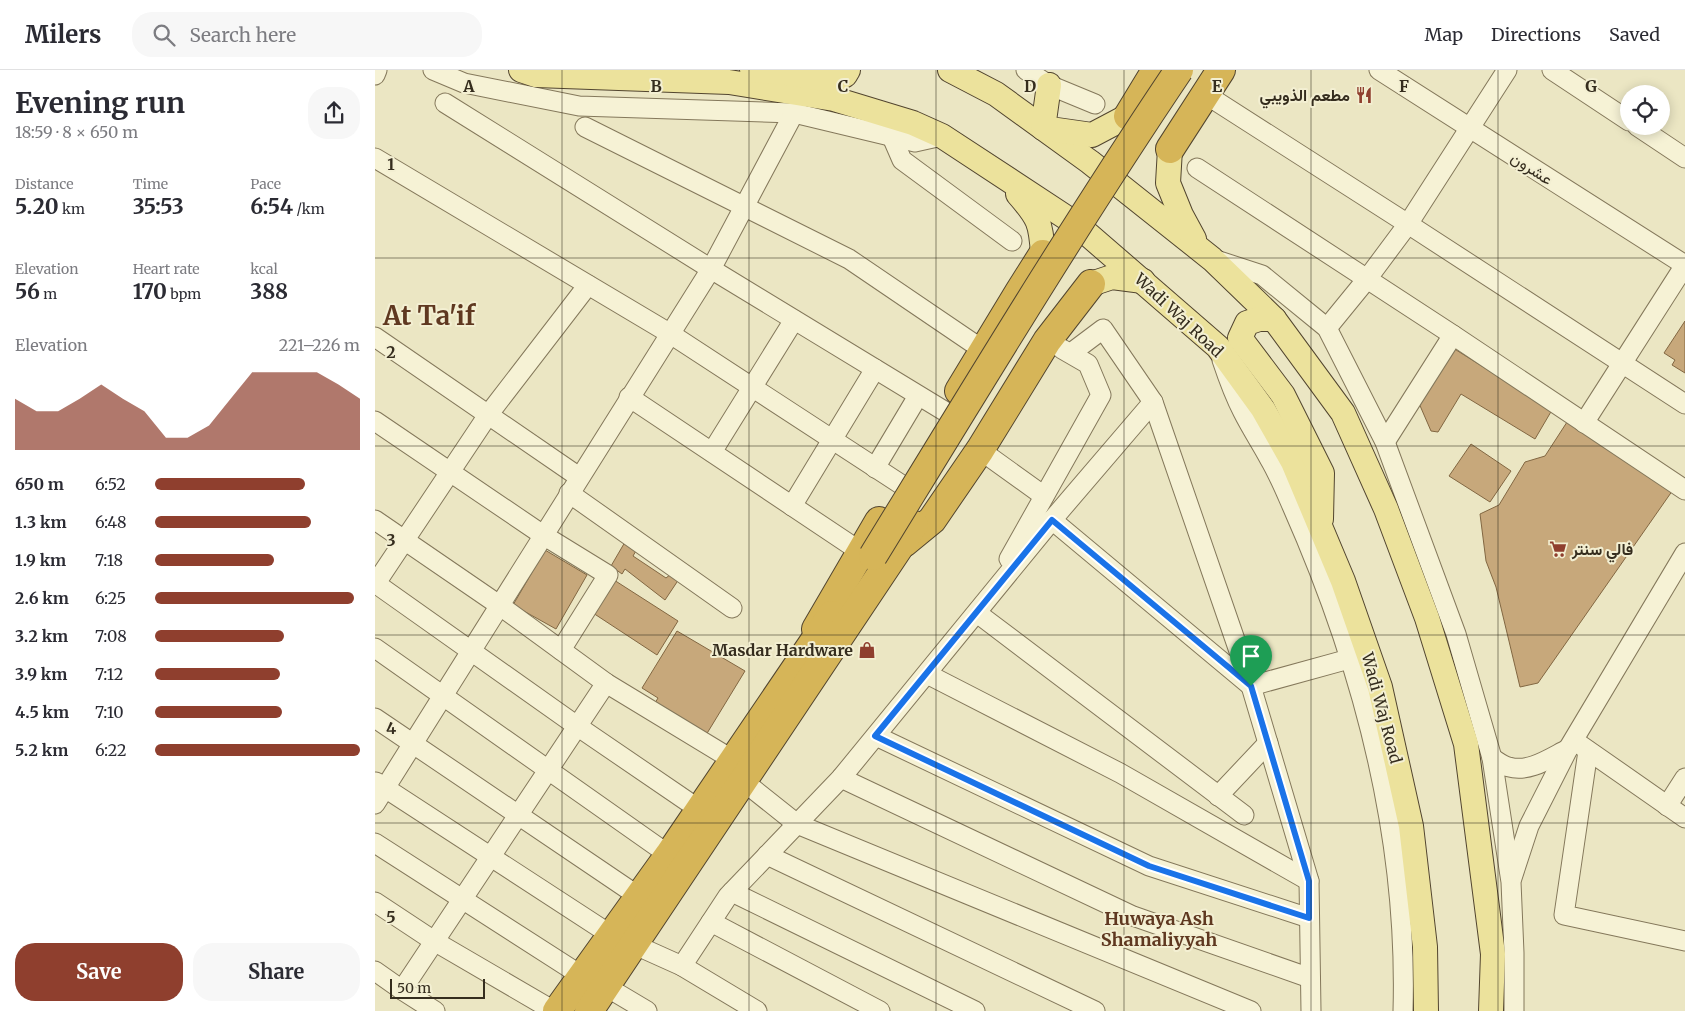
<!DOCTYPE html>
<meta charset="utf-8">
<style>
:root{--surface:#fff;--page:#f7f7f7;--text:#2b2b33;--muted:#7c7c81;--line:#e1e1e2;--accent:#8f3f2e}
body{margin:0;font-family:Merriweather,Vazirmatn,serif;background:var(--page);color:var(--text);height:100vh;display:flex;flex-direction:column;font-size:19px;white-space:nowrap}
*{box-sizing:border-box;margin:0}
p{font-size:16px;color:var(--muted)}
.icon{flex:none;width:28px;height:28px;fill:none;stroke:currentColor;stroke-width:2;stroke-linecap:round;stroke-linejoin:round}
.map{position:relative;flex:1;overflow:hidden}
.sheet{display:flex;flex-direction:column;background:var(--surface);width:375px}
.sheet>*{flex:none}
.fabs{position:absolute;left:1245px;top:15px;display:grid;gap:10px}
.fabs a{display:grid;place-items:center;width:50px;height:50px;border-radius:50%;background:var(--surface);box-shadow:0 2px 12px #0003;font-size:25px}
.scale{position:absolute;left:15px;bottom:12px;width:95px;box-sizing:border-box;padding-left:5px;border:2px solid #352d1e;border-top:0;font-size:14px;line-height:18px;white-space:nowrap;color:#352d1e;-webkit-text-stroke:4px #f3efd2;paint-order:stroke}
.pin{position:absolute;display:grid;place-items:center;width:42px;height:42px;color:#fff;margin:-51px -21px;border-radius:50% 50% 50% 0;rotate:-45deg;box-shadow:0 0 5px #0007}
.pin .icon{rotate:45deg}
.round{display:grid;place-items:center;flex:none;width:52px;height:52px;border-radius:20px;background:var(--page)}
.overview{display:flex;align-items:center;justify-content:space-between;height:85px;padding:0 15px}
h1{font-size:28px;font-weight:700;line-height:38px}
.figures{display:grid;grid-template-columns:repeat(3,1fr);gap:8px;height:85px;padding:5px 15px}
.figures div{display:grid;align-content:center}
.figures b{font-size:21px;font-weight:700}
.figures small{font-size:14px;font-weight:400}
.figures p{font-size:14px}
.chart{height:140px;padding:10px 15px}
.chart p{display:flex;justify-content:space-between}
.chart svg{width:100%;height:90px;margin-top:5px;fill:var(--accent);opacity:.7}
.cta{display:flex;gap:10px;margin-top:auto;padding:10px 15px}
.cta a{flex:1;height:58px;border-radius:20px;background:var(--accent);color:#fff;font-size:20px;font-weight:700;line-height:58px;text-align:center}
.cta a+a{background:var(--page);color:var(--text)}
ul{padding:0 15px;list-style:none;font-size:16px}
li{display:grid;grid-template-columns:80px 60px 1fr;align-items:center;height:38px}
li i{height:12px;border-radius:6px;background:var(--accent)}
header{display:flex;align-items:center;gap:30px;box-sizing:border-box;height:70px;padding:0 25px;background:var(--surface);border-bottom:1px solid var(--line)}
header strong{font-size:24px}
nav{display:flex;gap:28px;margin-inline-start:auto;font-size:18px}
.search{width:350px;height:45px;background:var(--page);display:flex;align-items:center;gap:12px;box-sizing:border-box;padding:0 18px;border-radius:20px;color:var(--muted);font-size:19px}
main{display:flex;flex:1;min-height:0}
.map>svg:first-child{display:block}
</style>
<header>
<strong>Milers</strong>
<div class="search"><svg class="icon" aria-label="search" viewBox="0 0 24 24"><circle cx="10" cy="10" r="6"/><path d="M15 15l6 6"/></svg>Search here</div>
<nav><a>Map</a><a>Directions</a><a>Saved</a></nav>
</header>
<main>
<section class="sheet">
<div class="overview"><div><h1>Evening run</h1><p>18:59 · 8 × 650 m</p></div><a class="round"><svg class="icon" aria-label="share" viewBox="0 0 24 24"><path d="M12 15V3M7 8l5-5 5 5M5 13v7h14v-7"/></svg></a></div>
<div class="figures">
<div><p>Distance</p><b>5.20<small> km</small></b></div>
<div><p>Time</p><b>35:53</b></div>
<div><p>Pace</p><b>6:54<small> /km</small></b></div>
</div>
<div class="figures">
<div><p>Elevation</p><b>56<small> m</small></b></div>
<div><p>Heart rate</p><b>170<small> bpm</small></b></div>
<div><p>kcal</p><b>388</b></div>
</div>
<div class="chart"><p><span>Elevation</span>221–226 m</p>
<svg viewBox="0 0 160 44" preserveAspectRatio="none"><path d="M0 44V19L10 25L20 25L30 19L40 12L50 19L60 25L70 38L80 38L90 32L100 19L110 6L120 6L130 6L140 6L150 12L160 19V44z"/></svg>
</div>
<ul>
<li><b>650 m</b>6:52<i style="width:73%"></i></li>
<li><b>1.3 km</b>6:48<i style="width:76%"></i></li>
<li><b>1.9 km</b>7:18<i style="width:58%"></i></li>
<li><b>2.6 km</b>6:25<i style="width:97%"></i></li>
<li><b>3.2 km</b>7:08<i style="width:63%"></i></li>
<li><b>3.9 km</b>7:12<i style="width:61%"></i></li>
<li><b>4.5 km</b>7:10<i style="width:62%"></i></li>
<li><b>5.2 km</b>6:22<i style="width:100%"></i></li>
</ul>
<div class="cta"><a>Save</a><a>Share</a></div>
</section>
<div class="map">
<svg width="1310" height="941" viewBox="0 0 1310 941">
<rect width="100%" height="100%" fill="#ebe6c3"/>
<g fill="#c7a87b" stroke="#826742">
<path d="M1310,251V303L1297,295L1300,290L1289,283Z"/>
<path d="M1078,278L1177,340L1160,369L1086,324L1063,362L1056,361L1043,331Z"/>
<path d="M1194,349L1300,417L1163,613L1145,617L1121,517L1111,491L1105,444L1124,435L1150,392L1170,386Z"/>
<path d="M1096,374L1136,401L1115,432L1074,406Z"/>
<path d="M250,472L262,479L258,486L291,508L296,504L304,509L290,530L250,499L247,504L236,496Z"/>
<path d="M170,480L212,505L181,559L138,535Z"/>
<path d="M239,510L303,551L282,585L218,543Z"/>
<path d="M302,561L370,601L331,665L280,633L283,628L267,618Z"/>
</g>
<g fill="none" stroke-linecap="round" stroke-linejoin="round">
<g stroke="#84785b" stroke-width="21">
<g id="minor">
<path d="M58,0L89,13L204,36L419,43L540,72L567,66"/>
<path d="M651,0L674,15L720,34"/>
<path d="M1004,0L1310,195"/>
<path d="M1177,0L1254,51"/>
<path d="M0,5L2,0"/>
<path d="M830,24L1033,154L1310,334"/>
<path d="M70,33L336,199L571,342"/>
<path d="M1262,56L1310,88"/>
<path d="M210,57L474,189L608,280"/>
<path d="M517,67L527,90L637,171"/>
<path d="M0,88L294,263L527,415"/>
<path d="M822,98L1078,265L1310,420"/>
<path d="M838,189L887,205L952,258L1010,372L1081,564L1117,688L1136,812L1139,883V941"/>
<path d="M952,258L992,209L1033,154L1132,0"/>
<path d="M0,267L204,407"/>
<path d="M696,283L728,259L778,332L876,616L934,811L936,941"/>
<path d="M847,290C853,308 859,325 868,342C876,358 886,373 894,388C903,403 910,420 917,436C987,594 1033,767 1028,941"/>
<path d="M254,327L486,482"/>
<path d="M0,351L168,465L233,505L186,580"/>
<path d="M1209,353L1310,195"/>
<path d="M1010,372L1078,265"/>
<path d="M605,380L669,426"/>
<path d="M337,382L419,250"/>
<path d="M500,398L543,326"/>
<path d="M194,423L357,538"/>
<path d="M417,436L500,299"/>
<path d="M0,450L124,535L231,613L358,690"/>
<path d="M677,450L876,616L974,589"/>
<path d="M634,489L726,325L713,294L687,279"/>
<path d="M0,513L202,656L325,740"/>
<path d="M1,513L113,345L213,215"/>
<path d="M602,543L869,745"/>
<path d="M0,578L294,785"/>
<path d="M552,604L745,703L934,811"/>
<path d="M0,648L263,826"/>
<path d="M501,666L774,796L934,848"/>
<path d="M1204,674L1310,748"/>
<path d="M1213,681L1189,845L1310,871"/>
<path d="M1117,688C1122,691 1128,696 1134,697C1154,703 1175,688 1193,679"/>
<path d="M466,708L758,846L935,908"/>
<path d="M368,711L422,754L876,941"/>
<path d="M1,712L236,865"/>
<path d="M843,726L893,673"/>
<path d="M0,734L336,199L419,43"/>
<path d="M1292,736L1310,708"/>
<path d="M0,773L207,906"/>
<path d="M392,785L720,941"/>
<path d="M1137,808L1154,756L1193,679L1310,483"/>
<path d="M357,822L600,941"/>
<path d="M0,832L59,871L179,941"/>
<path d="M336,852L505,941"/>
<path d="M258,874L307,896L382,941"/>
<path d="M307,896L353,826L466,708L677,450L778,332"/>
<path d="M0,901L27,920L60,941"/>
<path d="M230,916L272,941"/>
<path d="M27,920L231,613"/>
</g>
</g>
<g stroke="#52452f" stroke-width="26">
<g id="major">
<path d="M146,0L161,5L354,12L459,29L538,53L567,66L701,154L843,277L888,339L918,392L968,511L1005,617L1036,756L1050,877L1051,941"/>
<path d="M377,0L411,3L460,11L470,5L473,0"/>
<path d="M575,0L621,24L715,92L837,189L899,249L968,343L1011,439L1052,548L1091,674L1118,884L1116,941"/>
<path d="M674,15L668,58L717,65L753,46"/>
<path d="M795,79L793,113L806,145L819,169"/>
<path d="M643,124C664,148 666,153 668,184"/>
<path d="M716,214L737,207L768,211"/>
<path d="M899,249H884L872,253L865,268L908,325L947,403L946,449"/>
</g>
</g>
<g stroke="#52452f" stroke-width="30">
<g id="highway">
<path d="M753,46L781,0"/>
<path d="M795,79L846,0"/>
<path d="M584,321L644,222L668,184"/>
<path d="M529,473L557,450L605,380L672,271L716,214"/>
<path d="M441,559L504,451"/>
<path d="M182,941L294,785L457,545"/>
<path d="M214,941L539,455"/>
</g>
</g>
<use href="#minor" stroke="#f6f2d5" stroke-width="19"/>
<use href="#major" stroke="#ece29c" stroke-width="24"/>
<use href="#highway" stroke="#d6b558" stroke-width="28"/>
<g stroke="#52452f" stroke-width="30" stroke-linecap="butt">
<path id="highway-bridge" d="M498,486C598,323 697,159 804,0"/>
</g>
<use href="#highway-bridge" stroke="#d6b558" stroke-width="28"/>
</g>
<g fill="none" stroke-linecap="round" stroke-linejoin="round">
<g stroke="#fff" stroke-width="10">
<path id="route" d="M677,450L876,616L934,811V848L774,796L500,666Z"/>
</g>
<use href="#route" stroke="#1a73e8" stroke-width="6"/>
</g>
<path fill="none" stroke="#352d1e" stroke-width="1" stroke-opacity="0.55" d="M187,0V941M374,0V941M561,0V941M749,0V941M936,0V941M1123,0V941M0,188H1310M0,376H1310M0,565H1310M0,753H1310"/>
<defs>
<g id="restaurant-bare" transform="scale(1.35)"><path d="M-5-6h1v4h1v-4h1v4h1v-4h1v5L-1.5 .5V6h-2V.5L-5-1ZM5-6V6H3V1.5H1.5Q1.5-4 5-6Z" fill="#8f3f2e" stroke="#f3efd2" stroke-width="2.5" paint-order="stroke"/></g>
<g id="supermarket-bare" transform="scale(1.35)"><path d="M-6-5.5h2.5l.6 2H6L4.5 2H-2.5L-4.4-4H-6ZM-1.5 3.2a1.3 1.3 0 1 0 .1 0ZM3 3.2a1.3 1.3 0 1 0 .1 0Z" fill="#8f3f2e" stroke="#f3efd2" stroke-width="2.5" paint-order="stroke"/></g>
<g id="shop-bare" transform="scale(1.35)"><path d="M-5-2.5h2.3a2.7 3.5 0 0 1 5.4 0H5L5.5 6h-11ZM-1.5-2.5h3a1.5 2.3 0 0 0-3 0Z" fill="#8f3f2e" stroke="#f3efd2" stroke-width="2.5" paint-order="stroke"/></g>
</defs>
<g fill-rule="evenodd">
<use href="#restaurant-bare" x="989" y="25"/>
<use href="#supermarket-bare" x="1183" y="479"/>
<use href="#shop-bare" x="492" y="580"/>
</g>
<g text-anchor="middle" stroke-width="4" stroke-linejoin="round" paint-order="stroke">
<g font-size="16" font-weight="bold" fill="#352d1e" stroke="#f3efd2" text-anchor="end">
<text x="975" y="31">مطعم الذويبي</text>
<text x="1197" y="485" text-anchor="start">فالي سنتر</text>
<text x="478" y="586">Masdar Hardware</text>
</g>
<g font-size="16" fill="#352d1e" stroke="#f3efd2">
<text transform="translate(1157 98) rotate(33)" y="6">عشرون</text>
<text transform="translate(804 245) rotate(43)" y="6">Wadi Waj Road</text>
<text transform="translate(1007 638) rotate(75)" y="6">Wadi Waj Road</text>
</g>
<g font-size="18" font-weight="bold" fill="#5f3820" stroke="#f3efd2">
<text x="784" y="855">Huwaya Ash<tspan x="784" dy="21">Shamaliyyah</tspan></text>
</g>
<g font-size="26" font-weight="bold" fill="#5f3820" stroke="#f3efd2">
<text x="54" y="255">At Ta'if</text>
</g>
</g>
<g font-size="16" text-anchor="middle" font-weight="bold" fill="#352d1e" stroke="#f3efd2" stroke-width="4" stroke-linejoin="round" paint-order="stroke">
<text x="94" y="22">A</text>
<text x="281" y="22">B</text>
<text x="468" y="22">C</text>
<text x="655" y="22">D</text>
<text x="842" y="22">E</text>
<text x="1029" y="22">F</text>
<text x="1216" y="22">G</text>
<text x="16" y="100">1</text>
<text x="16" y="288">2</text>
<text x="16" y="476">3</text>
<text x="16" y="664">4</text>
<text x="16" y="853">5</text>
</g>
</svg>
<div class="fabs">
<a><svg class="icon" aria-label="locate" viewBox="0 0 24 24"><circle cx="12" cy="12" r="6"/><path d="M12 2v4M12 18v4M2 12h4M18 12h4"/></svg></a>
</div>
<div class="scale">50 m</div>
<div class="pin" style="left:876px;top:616px;background:#1e9e55"><svg class="icon" aria-label="arrive" viewBox="0 0 24 24"><path d="M6 21V4h12l-3 4 3 4H6"/></svg></div>
</div>
</main>
